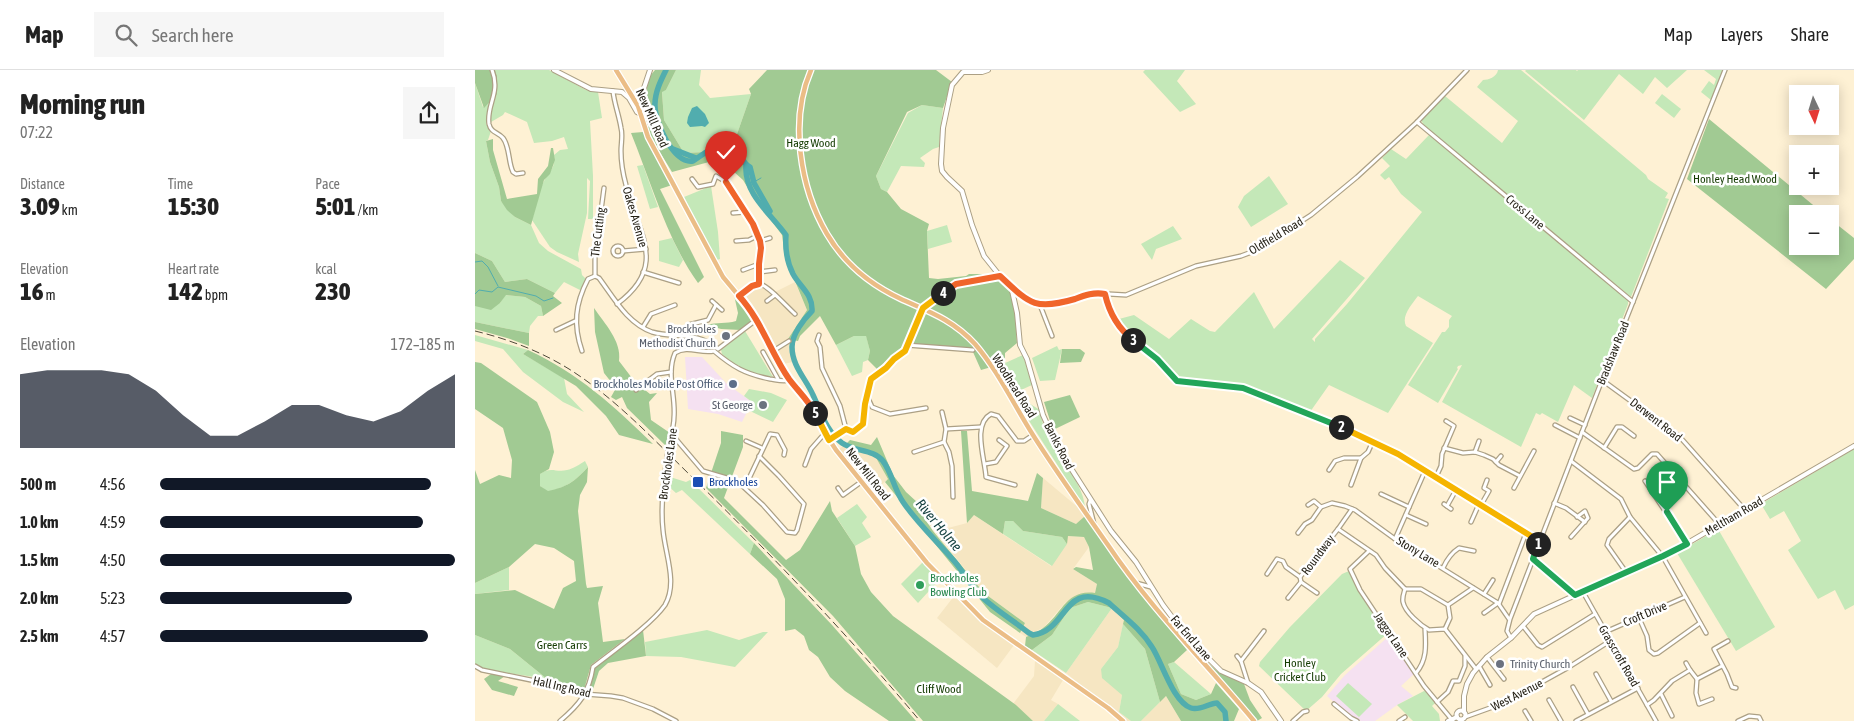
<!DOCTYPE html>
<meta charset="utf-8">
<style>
:root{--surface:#fff;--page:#f6f6f6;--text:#222;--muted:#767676;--line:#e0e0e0;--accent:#111827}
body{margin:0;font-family:"Asap Condensed",sans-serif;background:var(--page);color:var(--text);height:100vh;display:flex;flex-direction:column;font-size:19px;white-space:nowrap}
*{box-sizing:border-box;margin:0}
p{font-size:16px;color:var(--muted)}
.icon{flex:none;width:28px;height:28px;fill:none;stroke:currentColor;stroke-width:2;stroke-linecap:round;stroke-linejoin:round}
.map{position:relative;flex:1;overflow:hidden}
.side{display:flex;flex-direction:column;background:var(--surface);width:475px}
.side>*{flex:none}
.needle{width:32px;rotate:176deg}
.controls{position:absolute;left:1314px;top:15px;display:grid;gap:10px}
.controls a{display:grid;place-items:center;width:50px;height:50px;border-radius:0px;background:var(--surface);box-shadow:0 2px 12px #0003;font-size:25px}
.pin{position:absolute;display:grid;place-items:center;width:42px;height:42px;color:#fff;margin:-51px -21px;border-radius:50% 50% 50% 0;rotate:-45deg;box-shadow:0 0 5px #0007}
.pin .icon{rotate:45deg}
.km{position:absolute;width:25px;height:25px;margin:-12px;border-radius:50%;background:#222;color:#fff;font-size:14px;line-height:25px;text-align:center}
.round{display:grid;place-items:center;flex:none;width:52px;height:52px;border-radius:0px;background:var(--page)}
.overview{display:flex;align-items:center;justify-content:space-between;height:85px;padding:0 20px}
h1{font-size:28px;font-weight:800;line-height:38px}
.stats{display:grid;grid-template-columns:repeat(3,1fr);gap:8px;height:85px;padding:5px 20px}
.stats div{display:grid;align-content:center}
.stats b{font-size:25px;font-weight:800}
.stats small{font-size:14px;font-weight:400}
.stats p{font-size:14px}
.chart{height:140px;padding:10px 20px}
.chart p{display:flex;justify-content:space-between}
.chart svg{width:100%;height:90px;margin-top:5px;fill:var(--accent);opacity:.7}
ul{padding:0 20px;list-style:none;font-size:16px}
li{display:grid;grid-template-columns:80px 60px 1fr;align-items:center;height:38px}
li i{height:12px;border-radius:6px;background:var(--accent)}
header{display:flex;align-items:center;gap:30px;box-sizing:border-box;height:70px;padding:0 25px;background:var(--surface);border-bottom:1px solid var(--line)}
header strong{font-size:24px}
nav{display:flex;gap:28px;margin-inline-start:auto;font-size:18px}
.search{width:350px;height:45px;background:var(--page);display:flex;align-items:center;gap:12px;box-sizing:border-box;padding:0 18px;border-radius:0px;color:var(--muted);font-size:19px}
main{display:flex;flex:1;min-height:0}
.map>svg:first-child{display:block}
</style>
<header>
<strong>Map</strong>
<div class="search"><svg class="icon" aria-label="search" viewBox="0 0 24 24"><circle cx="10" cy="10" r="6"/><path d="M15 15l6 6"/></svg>Search here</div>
<nav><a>Map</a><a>Layers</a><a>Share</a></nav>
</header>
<main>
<section class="side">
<div class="overview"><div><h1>Morning run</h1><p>07:22</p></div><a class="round"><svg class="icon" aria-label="share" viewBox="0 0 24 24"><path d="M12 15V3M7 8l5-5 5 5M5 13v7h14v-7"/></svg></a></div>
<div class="stats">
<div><p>Distance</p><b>3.09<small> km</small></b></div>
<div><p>Time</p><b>15:30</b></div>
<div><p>Pace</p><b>5:01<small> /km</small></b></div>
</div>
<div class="stats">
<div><p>Elevation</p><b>16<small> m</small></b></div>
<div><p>Heart rate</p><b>142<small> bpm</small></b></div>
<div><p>kcal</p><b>230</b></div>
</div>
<div class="chart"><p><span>Elevation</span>172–185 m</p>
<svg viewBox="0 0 160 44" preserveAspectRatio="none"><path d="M0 44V8L10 6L20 6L30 6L40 8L50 16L60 28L70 38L80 38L90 31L100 23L110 23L120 28L130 31L140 26L150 16L160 8V44z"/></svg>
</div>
<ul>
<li><b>500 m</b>4:56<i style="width:92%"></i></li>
<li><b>1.0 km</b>4:59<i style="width:89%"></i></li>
<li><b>1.5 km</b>4:50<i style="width:100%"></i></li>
<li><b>2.0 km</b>5:23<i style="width:65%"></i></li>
<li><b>2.5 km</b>4:57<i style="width:91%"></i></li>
</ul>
</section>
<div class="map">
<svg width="1379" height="651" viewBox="0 0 1379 651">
<rect width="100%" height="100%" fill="#fef1d4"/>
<g fill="#f6e6c2">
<path d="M320,212L332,240L313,269L318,292L308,294L299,275L271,228V223L281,217H287L296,224Z"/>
<path d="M371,374L400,386L413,409L397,423L364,379Z"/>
<path d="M568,408L605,439L610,446L604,452L601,454L566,438Z"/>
<path d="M499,445L576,496L593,466L609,467L614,477L598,499L622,514L620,523L590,533L569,557L551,567L545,563L550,553L509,523L450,449L465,453L473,458L492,453Z"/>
<path d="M480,525L510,555L539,575L522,598L462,548Z"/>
<path d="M637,538L649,550L643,577L626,599L647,625L644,642L656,651H650L591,603Z"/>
<path d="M560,591L588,610L576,630L583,634L569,651H558L538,634L559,606Z"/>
<path d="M691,626L706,651H666Z"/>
</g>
<g fill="#f5e1f1">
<path d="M210,287H227L252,314L277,332L267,352L243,344L213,339Z"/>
<path d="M914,566L939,604L926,616L938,626L922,635L900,651H886L877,648L852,626L870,605Z"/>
</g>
<g fill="#c4e8b8">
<path d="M20,0H74L111,20L123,22L127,48L115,51L118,106V149H113L115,111L112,108V143L103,184L104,192L82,182L75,177L57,150C61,138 63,122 69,111C74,101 81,98 79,85L85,80L93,79L89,67L77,71L59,73L52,52L30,42L28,45L16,52V31L22,6Z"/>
<path d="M201,0H226L224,15L235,28L276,24L261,67L243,90L231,82L209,83L189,50L187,21L191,20Z"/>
<path d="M670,0H710L702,11L721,34L705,42L668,2Z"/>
<path d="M1023,0H1046L1171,105L1173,109L1193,123L1190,128L1194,129L1156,227L950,57L946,50L970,26L1027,73L1043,51L1002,17L1008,10C1013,10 1022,7 1023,0Z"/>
<path d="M1051,0H1101L1102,1L1103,0H1212L1192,18L1180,7L1168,24L1144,4L1109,50L1050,1Z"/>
<path d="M1229,0H1248L1236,30L1226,22L1234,11L1239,15L1241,9Z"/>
<path d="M0,13L8,37L14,32L11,54L16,61L13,70L11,71L15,92L24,117L26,131L40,147L56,155L64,173L73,181L106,199L107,205L111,209L107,221L89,212L80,223L52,209L30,212L17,191L0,183Z"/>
<path d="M1187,24L1206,39L1199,48L1180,33Z"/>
<path d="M447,35L468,38L464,77L458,79L445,88L450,93L449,97L426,96L412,122L406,119L401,106L433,43Z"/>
<path d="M954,65L1153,230V234L1117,328L1099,315L1083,352L1067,343L1065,345L1061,343L1046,377L967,332L987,295L983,296L982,298L983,299L963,333L933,315L967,262H970L974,257V250L977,246L943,226C937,234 926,246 931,256L958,273L913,343L854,315L835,342L769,315L720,312L702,308L681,284L650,259L644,249L659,245L694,269L716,249L735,261L740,262L779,222L799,259L865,190L890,208L837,269L840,272V269L872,234L947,142L926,124L914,107L910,110L905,105L915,96L907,88L916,79L931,89Z"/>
<path d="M168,95L183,137L175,139L162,96Z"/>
<path d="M794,106L813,134L776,157L763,137L769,126Z"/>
<path d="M236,116L243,162L245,189L242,190L225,161L209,127Z"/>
<path d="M472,155L477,172L453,179L452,161Z"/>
<path d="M698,156L707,169L681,179L677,190L666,174Z"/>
<path d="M197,168L208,190L204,197L184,191V171Z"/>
<path d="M30,225L50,227L66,236L68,246H63L55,256L54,263L0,252V236L25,233Z"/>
<path d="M270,261L298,307L279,304L264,298V295L261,296L247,284L246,280Z"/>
<path d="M0,265L53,280L48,284L89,308L92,324L109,342L88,332L48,302L28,279L0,271Z"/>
<path d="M391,265L395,281L393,290L388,292L387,302L377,306L361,275L379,266Z"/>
<path d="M582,276L584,280L587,279L580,310L565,311L557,288Z"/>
<path d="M548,285L557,315L537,324L521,297Z"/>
<path d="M274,319L296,323L312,330L298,352L273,340L277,332L269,326Z"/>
<path d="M540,329L552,332L565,340C568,374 609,408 610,438Z"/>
<path d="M1379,379V535L1370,540L1360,520L1343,529L1313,480L1326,471L1309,441L1295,449L1286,434Z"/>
<path d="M110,391L113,397C99,412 92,417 73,422L65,416V404C76,396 81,403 92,400C98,399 105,394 110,391Z"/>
<path d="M192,406L211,412L215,410L279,473L275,484L207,420L201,423L191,414Z"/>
<path d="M382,434L392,447L387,453L396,467L380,476L362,448Z"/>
<path d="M530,451H538L548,461L587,467L592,474L577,496L528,464Z"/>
<path d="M1243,459L1300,557L1261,581L1202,483Z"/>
<path d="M448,492L465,509L443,533L426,514Z"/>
<path d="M34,497V520L0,524V513Z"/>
<path d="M874,501L883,520L913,563L866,604L847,627L831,641L784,596L785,592L815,557L867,504Z"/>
<path d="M613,532L637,538L591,603L557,580L577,565L595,538Z"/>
<path d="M648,554L670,579L685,632L666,651H656L644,642L647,625L627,608L626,599L643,577Z"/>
<path d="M232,560L264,570L288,562H293L260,597L206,587L171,586L170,572Z"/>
<path d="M0,565L35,579L72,609L7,599L0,594Z"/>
<path d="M699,592L736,624L721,630L706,624L693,594Z"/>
<path d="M873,613L897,634L884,647L861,626Z"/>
<path d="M949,621L952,622L960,633L957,636L964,644L965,651H938L922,635Z"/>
<path d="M583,634L605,651H569Z"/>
</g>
<g fill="#a1ca93">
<path d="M0,0H20L22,6V24L9,38L0,13Z"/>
<path d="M180,0H201L191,20L187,22L189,50L209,83L231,82L243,90L261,67L276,24L274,19L292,0H461L477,12L468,38L447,35L432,42L401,106L406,119L412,122L426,139L454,154L452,161L454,208L463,209L491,206L494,204H520C525,209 531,214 534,220C543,234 541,256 542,273L530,283V293L506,300L498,282L427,277L402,299L393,290L395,281L391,266H379L361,275L345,246L325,266L323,271L313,269L332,240L310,187L307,165L277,125L268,110L249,93L244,103L234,92L197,102L175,66L170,50V23L175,6Z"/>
<path d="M1234,49L1349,144H1322V176H1355V149L1379,168V189L1351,219L1212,109Z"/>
<path d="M168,62L197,115L185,119L229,207L223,213C192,170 176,112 156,63Z"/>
<path d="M18,69V80L32,129L62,124L63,109L73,96L76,78H78L80,90L75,104L69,110L56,155L40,147L32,140L26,131L24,117L15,92L11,71Z"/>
<path d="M0,183L17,191L30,212L52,209L80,223L78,226L87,233L68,246L66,236L50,227L31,225L25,233L16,240L0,236Z"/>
<path d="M259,225L264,228L277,246L275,252L266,260L246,259L232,255C242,252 251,254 261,251L263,243Z"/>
<path d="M119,238C129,253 147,271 144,291L160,312L175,324L182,323L174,332L176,350L195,363L191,376L152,338L147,327L141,330L136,327L141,318L129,303L120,262Z"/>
<path d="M0,252L54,263V276L32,268L0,259Z"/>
<path d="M587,279H605L610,283L606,292L585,293Z"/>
<path d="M53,280C104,304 138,335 178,374L144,365L131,346L101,316L48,284Z"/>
<path d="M0,292L6,293L62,332L75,362L79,382L74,399L65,404V416L73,421C92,417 99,412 113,397L112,412L105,425L103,441L111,514L112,518L128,516L123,533L128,572L150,569L116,595L109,620L72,609L35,579L0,565V524L40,520L79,539L88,518L101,511L99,491L79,478L60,474L34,497L0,513V400L5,414L24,405L36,408L37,390L28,358L0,339Z"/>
<path d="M595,325L605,347L578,360L569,332Z"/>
<path d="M246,361L268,365V377L249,428L311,490L325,480L355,431L357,441L380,476L386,504L396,522L418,546L541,635L558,651H448L358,546L231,418L246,373Z"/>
<path d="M486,361H492L497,421L553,431L562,403L568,408L566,438L601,454L610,446L668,527L712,580L699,592L693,594L706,624L721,630L736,624L741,613L764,639L759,651H706L691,626L685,632L670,579L648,554L649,550L637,538L613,532L595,538L577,565L557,580L550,576L551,567C557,564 563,562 568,558C587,544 591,519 620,523L622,514L598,499L601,497L618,500L614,477L609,467L593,466L592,474L587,467L548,461L538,451H530L528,464L499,445L492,453Z"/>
<path d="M402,367L418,405L431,422L465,453L450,449L458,461L509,523L550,553L545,563L515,542L410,412L413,409L400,386L371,374L375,370L396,375Z"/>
<path d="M279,473L357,555L441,651H414L370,621L355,607L343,587L334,580L329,566L320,559L310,561V529L302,509L275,484Z"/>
<path d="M168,560L171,586L133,593L124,601L117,622L113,623L116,614L119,598Z"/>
<path d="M731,591L742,601L769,614L775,630L787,648L782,651L733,597Z"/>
<path d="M16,604L30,606L23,611L43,617L39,626L17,620L9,609Z"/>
</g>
<path fill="#51adae" d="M222,36L230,44L234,53L230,57L227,56L215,57L212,53L213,47L217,38Z"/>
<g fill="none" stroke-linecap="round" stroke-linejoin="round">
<g stroke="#51adae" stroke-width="1">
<path d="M279,112L286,108"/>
<path d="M0,192L7,191L13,197L23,216"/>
<path d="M0,224L4,220L17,222L23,217L61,226L69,231L78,228"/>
</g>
<g stroke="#51adae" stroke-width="5.5">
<path d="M191,0C186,10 180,22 180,34C179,51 198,94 218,91L240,76L255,75"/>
<path d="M259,78C265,84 268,94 275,97L279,113L295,141"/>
<path d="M198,79L221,88"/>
<path d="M271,96C269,124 296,144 311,165C310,178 312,192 318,204C325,217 338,224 337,241C329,249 317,264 317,277C317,296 331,309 338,325C346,342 351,361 367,373C380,382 398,379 408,391C417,403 419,419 428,432C443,454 463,472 480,492C490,504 497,518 508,528C522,541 539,551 554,563L558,565C593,561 588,509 634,533C649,547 666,559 677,577C687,592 698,632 716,638C725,641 734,633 742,633L750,642L751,651"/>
</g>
<g stroke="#aca085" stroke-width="5.5">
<g id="minor">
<path d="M17,0C26,23 11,35 14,54C16,63 23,62 28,68C35,77 33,92 38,102L41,104L48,103"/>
<path d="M138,21C139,33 144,45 146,58C148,65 146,73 146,81C146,91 148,104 151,115C162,162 195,195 142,234"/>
<path d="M942,52L1158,232"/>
<path d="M217,109L223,117L238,114L241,106L251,112L278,154L285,171L286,178L284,194V214"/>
<path d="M258,143L270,142"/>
<path d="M261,171L274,170L282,166"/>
<path d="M285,171L295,168"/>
<circle cx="143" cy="181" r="5"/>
<path d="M148,181L171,179"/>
<path d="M268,200L284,194"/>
<path d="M168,202L204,213"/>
<path d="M284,202L300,200"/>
<path d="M120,206L124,208C139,228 152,253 177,262C201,269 221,260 243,279L281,250"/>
<path d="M120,206V186L129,118"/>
<path d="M536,217L551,229L557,233L565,235L589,232L617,223L651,225L721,196L766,186L782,180L836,145L882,107L942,52L992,0"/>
<path d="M630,224L633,238L648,261L682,289L699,310L719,314L768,318L880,363L923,384L1064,471"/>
<path d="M264,226C269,222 277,214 284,214C292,214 312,237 320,244"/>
<path d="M237,231L247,240"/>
<path d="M292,231L300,225"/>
<path d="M565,235L577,266"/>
<path d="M168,257L176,244L200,235"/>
<path d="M81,260L100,251"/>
<path d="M210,265L213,255L233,250L241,235"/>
<path d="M344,265L342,271L345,277L347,298L365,336L371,359"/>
<path d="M431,275L498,280"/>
<path d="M107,281C98,255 100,234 113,209L120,206"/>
<path d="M298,281L314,271"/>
<path d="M288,282L303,309"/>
<path d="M1127,310L1204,366L1270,440"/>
<path d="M161,320L182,304L196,302"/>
<path d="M392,326L397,337L415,344L451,338"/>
<path d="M467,342L471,359L469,372L474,382L477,396L478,427"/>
<path d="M1095,348L1110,355"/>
<path d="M1080,355L1105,368"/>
<path d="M471,359L506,357"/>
<path d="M1107,362L1159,399L1163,398L1177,384H1182L1245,455"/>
<path d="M196,366L200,368L228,401L262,411L288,435L312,462L320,463L322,460L329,434L304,406L284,386"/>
<path d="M355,370L371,359L378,362L387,355L390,334L396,309L411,298L419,289L430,281L448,238"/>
<path d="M271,371L287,378"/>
<path d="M969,378L988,383L1000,382L1009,385L1018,389L1024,395L1045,406"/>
<path d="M1129,378L1142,357H1147L1159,366"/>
<path d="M439,382L469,372"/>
<path d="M1000,382L1004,371"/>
<path d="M1096,391L1146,429L1155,447L1188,487L1231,563"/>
<path d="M1021,392L1026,386"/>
<path d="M510,394L521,392L532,376L524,370"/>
<path d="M330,395L336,379L350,363"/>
<path d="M854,400L860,391L869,388H886L893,382L898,371"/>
<path d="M961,407L966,396L967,384L979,356L971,351"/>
<path d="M1170,411L1212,474"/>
<path d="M540,415L511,407C510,389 497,354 516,344L523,346L542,371H549L558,365"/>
<path d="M876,415L886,388"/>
<path d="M270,417L295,364L302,365L310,380L309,385"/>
<path d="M363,418L368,425L386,412"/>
<path d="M1039,418L1059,381"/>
<path d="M906,424L934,437"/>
<path d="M615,431L614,434L619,454"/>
<path d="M1079,433L1091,438L1110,452"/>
<path d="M969,434L976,439"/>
<path d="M833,435L839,431L846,437"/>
<path d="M1006,435L1014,421L1009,418L1012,410"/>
<path d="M972,436L981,420"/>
<path d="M877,439L863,459L901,485L910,498L930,519C929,523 927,527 928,532C930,542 945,555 954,560L970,559L1001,599"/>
<path d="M931,445L951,454"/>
<path d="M996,452L1004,434"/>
<path d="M823,463L830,454L837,450L846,437L857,433L870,436L880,440L920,469L1023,533L1034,549"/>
<path d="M1096,467L1113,448L1110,441L1102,447"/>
<path d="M920,469L950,401"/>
<path d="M894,481L875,499L885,520L949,616L978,651"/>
<path d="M1058,489L1100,525"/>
<path d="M968,498C972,489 976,483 984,478L999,481"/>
<path d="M1151,502L1132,475L1134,469L1155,447"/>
<path d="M792,504L802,489L808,491L811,497L825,507"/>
<path d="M661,513L676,517"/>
<path d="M930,519H946L973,535L975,548L970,559"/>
<path d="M1108,522L1181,651"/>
<path d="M842,523L826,512L825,507L863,459"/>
<path d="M1009,524L1018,510"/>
<path d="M813,528L826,512"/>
<path d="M1024,534L1051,463"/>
<path d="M973,535L998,518"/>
<path d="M1009,543L1023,533"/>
<path d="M1164,548L1172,566L1174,580L1179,584L1183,583L1225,553"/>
<path d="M1048,556L1063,575L1067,577L1120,544"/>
<path d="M1130,562L1210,527"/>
<path d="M1036,568L1032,561L1035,549L1127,310L1250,0"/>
<path d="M1253,571L1239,579L1252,604L1257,617L1261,618"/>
<path d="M762,586L766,591"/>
<path d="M1012,587L1029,609"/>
<path d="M1211,593L1215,600"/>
<path d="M0,596L7,600L80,615L110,624L136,626L148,628L178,639L201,651"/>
<path d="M1004,596L1015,615"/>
<path d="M941,603C952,590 951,576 950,559"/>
<path d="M1121,604L1136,631"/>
<path d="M1222,609L1221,623L1224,634L1237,629"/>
<path d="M773,613L766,591L789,561"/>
<path d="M1098,617L1113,644"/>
<path d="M1186,624L1197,646"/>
<path d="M1074,630L1086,651"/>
<path d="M962,632L973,622L978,611H984L990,596V586"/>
<path d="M859,634L876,648L882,651"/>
<path d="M1172,635L1179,630L1197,611L1215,600L1222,609L1247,596"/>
<path d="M1050,641L1056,651"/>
<path d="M990,647L1029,633L1094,597L1135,571"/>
<path d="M85,651C104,635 114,623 118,597C137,582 177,554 190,535C203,513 190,484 188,460C185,434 190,400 194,374C196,365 199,356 199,347C201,326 191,304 200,283C213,275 225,284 239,281C258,297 270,304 295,309C302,310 308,312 315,310"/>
<path d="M818,651L828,642L832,641"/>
<path d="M924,651L930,647"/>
<path d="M1101,651L1163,618"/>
<path d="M1263,651L1274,646L1284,647L1286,651"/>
</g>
</g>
<g stroke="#aca085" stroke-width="6">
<g id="tertiary">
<path d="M79,0L116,19L147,22L154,28L162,42L166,44L168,40L169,18L175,0"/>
<path d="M513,0L507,2H488L477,15L468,58L466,94L467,101L472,107L487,121L497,155L509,186L525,206L536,216L542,243L545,275L552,289L568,345L583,378L636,461L661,492L688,535L712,567L746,601L773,613L786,622L806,651"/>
<path d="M448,238L481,215L525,206"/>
<circle cx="986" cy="645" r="4.5"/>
<path d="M989,642V626L992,614L998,603L1012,587L1036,568L1059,544L1204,478L1379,376"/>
<path d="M973,651L982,647"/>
</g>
</g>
<g stroke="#fff" stroke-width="7">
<g id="primary">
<path d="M141,0L163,36L173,67L248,207L268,231L281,250L315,310L333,331L350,363L361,380L452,493L508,550L633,638L648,651"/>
<path d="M336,0C314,50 325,118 352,164C369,193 396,215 426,229C455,242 478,250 500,274C523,301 539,335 558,365C582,403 608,439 633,475C676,539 730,592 779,651"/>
</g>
</g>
<use href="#minor" stroke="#fff" stroke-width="3"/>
<use href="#tertiary" stroke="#fff" stroke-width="4"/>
<use href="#primary" stroke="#ebbd86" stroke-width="4.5"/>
<path stroke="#514b3c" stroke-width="1" stroke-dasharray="8 4" stroke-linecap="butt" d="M0,261C33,269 65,281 94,299C140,328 177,368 216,406C296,484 373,565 445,651"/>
</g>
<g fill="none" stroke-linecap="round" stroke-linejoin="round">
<g stroke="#fff" stroke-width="10">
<path id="split-1" d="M1063,474L1058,489L1100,525L1188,486L1212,474L1192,442"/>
</g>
<g stroke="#fff" stroke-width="10">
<path id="split-2" d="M866,357L923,384L1064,471L1063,474"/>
</g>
<g stroke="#fff" stroke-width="10">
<path id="split-3" d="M658,270L682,289L702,311L768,318L866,357"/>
</g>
<g stroke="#fff" stroke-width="10">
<path id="split-4" d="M468,223L481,214L525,206C554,233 559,241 600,229C610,225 619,222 630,224C634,242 644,259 658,270"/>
</g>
<g stroke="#fff" stroke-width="10">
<path id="split-5" d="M340,343L354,370L371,359L378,362L388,354L390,334L396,309L411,298L419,289L430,281L448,238L468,223"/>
</g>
<g stroke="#fff" stroke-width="10">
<path id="split-6" d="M251,112L278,154L285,171L286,178L284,194V214L277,216L264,226C286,250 296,283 314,309C323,321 333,330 340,343"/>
</g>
<use href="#split-1" stroke="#22a559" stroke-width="6"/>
<use href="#split-2" stroke="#f5b400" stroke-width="6"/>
<use href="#split-3" stroke="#22a559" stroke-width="6"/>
<use href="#split-4" stroke="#f0652b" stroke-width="6"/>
<use href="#split-5" stroke="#f5b400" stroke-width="6"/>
<use href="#split-6" stroke="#f0652b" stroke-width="6"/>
</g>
<g fill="#6b7280" stroke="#fff" stroke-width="2">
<circle cx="251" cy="266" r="5"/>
<circle cx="288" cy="335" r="5"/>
<circle cx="1025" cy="594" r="5"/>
</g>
<circle fill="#5c6f8a" stroke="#fff" stroke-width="2" cx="258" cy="314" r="5"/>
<rect fill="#1a4fb4" stroke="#fff" stroke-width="2" x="217" y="406" width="12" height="12" rx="2.5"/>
<circle fill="#2e9e5b" stroke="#fff" stroke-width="2" cx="445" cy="515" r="5"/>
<g text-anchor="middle" stroke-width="5" stroke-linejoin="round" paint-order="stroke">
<g font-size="12" fill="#231f14" stroke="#fff">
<text transform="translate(177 48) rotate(66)" y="4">New Mill Road</text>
<text transform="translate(1050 142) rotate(40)" y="4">Cross Lane</text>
<text transform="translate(160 147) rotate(74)" y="4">Oakes Avenue</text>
<text transform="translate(123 162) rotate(-83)" y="4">The Cutting</text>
<text transform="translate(801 166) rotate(-31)" y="4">Oldfield Road</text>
<text transform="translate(1138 283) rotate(-68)" y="4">Bradshaw Road</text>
<text transform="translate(539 316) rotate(58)" y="4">Woodhead Road</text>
<text transform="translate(1181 350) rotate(38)" y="4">Derwent Road</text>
<text transform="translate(584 376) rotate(63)" y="4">Banks Road</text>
<text transform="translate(193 394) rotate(-82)" y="4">Brockholes Lane</text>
<text transform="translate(393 404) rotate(52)" y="4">New Mill Road</text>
<text transform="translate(1259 446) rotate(-30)" y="4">Meltham Road</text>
<text transform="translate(943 482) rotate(31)" y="4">Stony Lane</text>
<text transform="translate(843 485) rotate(-53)" y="4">Roundway</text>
<text transform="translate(1170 544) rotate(-23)" y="4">Croft Drive</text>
<text transform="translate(916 565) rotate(56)" y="4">Jaggar Lane</text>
<text transform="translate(716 568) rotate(49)" y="4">Far End Lane</text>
<text transform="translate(1144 586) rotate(60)" y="4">Grasscroft Road</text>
<text transform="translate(87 617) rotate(13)" y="4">Hall Ing Road</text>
<text transform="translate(1042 625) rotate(-27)" y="4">West Avenue</text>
</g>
<g font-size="12" fill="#143b02" stroke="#fff">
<text x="336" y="77">Hagg Wood</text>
<text x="1260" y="113">Honley Head Wood</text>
<text x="87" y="579">Green Carrs</text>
<text x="825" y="597">Honley<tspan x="825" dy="14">Cricket Club</tspan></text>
<text x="464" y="623">Cliff Wood</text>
</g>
<g font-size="12" fill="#5b616d" stroke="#fff" text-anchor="end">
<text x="241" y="263">Brockholes<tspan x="241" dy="14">Methodist Church</tspan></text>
<text x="278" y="339">St George</text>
<text x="1035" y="598" text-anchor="start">Trinity Church</text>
</g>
<g font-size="12" fill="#4e5e75" stroke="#fff" text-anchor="end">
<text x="248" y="318">Brockholes Mobile Post Office</text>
</g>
<g font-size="12" fill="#164399" stroke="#fff" text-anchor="start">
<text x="234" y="416">Brockholes</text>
</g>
<g font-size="12" fill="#27864d" stroke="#fff" text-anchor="start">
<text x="455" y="512">Brockholes<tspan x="455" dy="14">Bowling Club</tspan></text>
</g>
<g font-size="14" font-style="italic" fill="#133f3f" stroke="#fff">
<text transform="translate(464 455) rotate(50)" y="5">River Holme</text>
</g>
</g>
</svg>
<div class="controls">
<a><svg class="needle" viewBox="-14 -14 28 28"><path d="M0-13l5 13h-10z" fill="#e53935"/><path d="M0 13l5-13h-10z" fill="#767676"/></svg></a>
<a>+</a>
<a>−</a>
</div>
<div class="pin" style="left:1192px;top:442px;background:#1e9e55"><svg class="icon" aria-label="arrive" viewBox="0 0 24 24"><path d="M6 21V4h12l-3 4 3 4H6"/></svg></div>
<div class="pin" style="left:251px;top:112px;background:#d93025"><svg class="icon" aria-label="check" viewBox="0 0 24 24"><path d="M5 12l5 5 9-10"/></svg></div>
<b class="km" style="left:1063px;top:474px">1</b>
<b class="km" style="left:866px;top:357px">2</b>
<b class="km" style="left:658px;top:270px">3</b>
<b class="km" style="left:468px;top:223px">4</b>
<b class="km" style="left:340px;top:343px">5</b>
</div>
</main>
